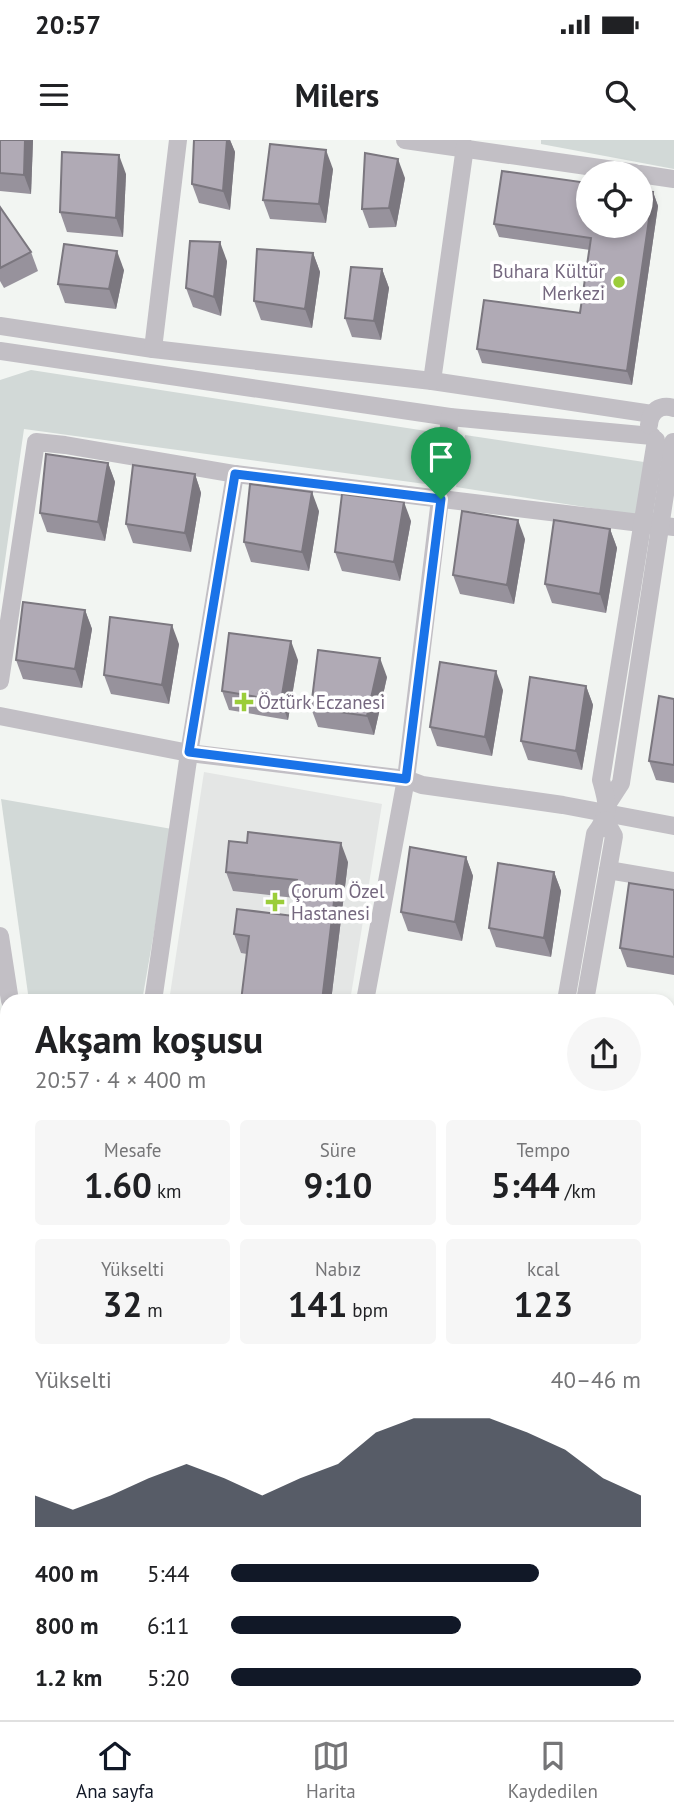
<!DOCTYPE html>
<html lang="tr">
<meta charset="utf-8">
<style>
:root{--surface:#fff;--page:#f6f6f6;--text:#202124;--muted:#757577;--line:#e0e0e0;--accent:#111827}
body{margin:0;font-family:"PT Sans",sans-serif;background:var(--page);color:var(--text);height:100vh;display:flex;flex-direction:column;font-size:26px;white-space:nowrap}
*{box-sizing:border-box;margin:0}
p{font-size:23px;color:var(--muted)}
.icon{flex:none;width:38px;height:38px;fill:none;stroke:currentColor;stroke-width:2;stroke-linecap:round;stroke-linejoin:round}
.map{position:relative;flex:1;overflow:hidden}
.sheet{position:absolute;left:0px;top:854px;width:676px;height:726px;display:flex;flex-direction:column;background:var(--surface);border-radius:21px 21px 0 0;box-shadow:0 4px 10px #0003}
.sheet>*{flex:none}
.buttons{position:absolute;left:576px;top:21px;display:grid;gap:14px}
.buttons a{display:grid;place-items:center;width:77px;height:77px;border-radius:50%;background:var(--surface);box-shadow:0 4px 10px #0003;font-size:35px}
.pin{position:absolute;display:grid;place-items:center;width:60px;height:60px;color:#fff;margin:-72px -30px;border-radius:50% 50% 50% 0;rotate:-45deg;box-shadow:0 0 7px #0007}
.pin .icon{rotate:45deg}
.round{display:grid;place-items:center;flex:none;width:74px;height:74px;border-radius:37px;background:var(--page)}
.overview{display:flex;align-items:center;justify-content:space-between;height:119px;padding:0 35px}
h1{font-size:38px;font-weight:800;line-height:52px}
.metrics{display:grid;grid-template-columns:repeat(3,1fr);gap:10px;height:119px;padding:7px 35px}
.metrics div{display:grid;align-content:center;border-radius:7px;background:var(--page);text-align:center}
.metrics b{font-size:35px;font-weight:800}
.metrics small{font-size:19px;font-weight:400}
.metrics p{font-size:19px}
.chart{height:196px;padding:14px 35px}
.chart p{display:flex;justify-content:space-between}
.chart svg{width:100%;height:126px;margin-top:7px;fill:var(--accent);opacity:.7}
ul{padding:0 35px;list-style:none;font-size:23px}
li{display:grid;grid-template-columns:112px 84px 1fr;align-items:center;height:52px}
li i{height:18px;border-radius:9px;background:var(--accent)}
.status{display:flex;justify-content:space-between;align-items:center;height:49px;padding:0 35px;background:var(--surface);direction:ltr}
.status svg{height:19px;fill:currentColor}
header{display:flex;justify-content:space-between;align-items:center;height:91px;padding:0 35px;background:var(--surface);font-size:32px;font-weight:800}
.dock{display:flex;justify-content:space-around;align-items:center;height:98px;border-top:2px solid var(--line);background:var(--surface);font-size:19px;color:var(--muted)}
.dock a{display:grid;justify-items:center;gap:4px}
.dock .current{color:var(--accent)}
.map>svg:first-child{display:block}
</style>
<div class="status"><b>20:57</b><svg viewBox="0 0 49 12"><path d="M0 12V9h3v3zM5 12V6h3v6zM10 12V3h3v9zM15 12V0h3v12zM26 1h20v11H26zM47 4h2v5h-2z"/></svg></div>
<header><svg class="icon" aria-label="menu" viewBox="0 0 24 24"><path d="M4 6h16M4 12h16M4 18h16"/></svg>Milers<svg class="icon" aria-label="search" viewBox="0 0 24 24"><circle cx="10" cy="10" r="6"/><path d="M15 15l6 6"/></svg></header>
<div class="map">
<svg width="674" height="1580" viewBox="0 0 674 1580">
<defs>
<pattern id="grass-dots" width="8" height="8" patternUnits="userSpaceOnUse" patternTransform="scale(1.75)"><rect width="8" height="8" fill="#d2d9d7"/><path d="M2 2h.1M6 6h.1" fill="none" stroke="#afb4b4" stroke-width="1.8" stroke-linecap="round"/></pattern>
</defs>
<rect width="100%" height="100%" fill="#f2f5f2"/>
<g fill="#e4e6e5">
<path d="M204,632L382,664L350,861H169Z"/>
<path d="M0,1160L7,1186V1423H0Z"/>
</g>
<path fill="url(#grass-dots)" d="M7,968V1015L0,1014V969Z"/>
<g fill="#d2d9d7">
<path d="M541,0H674V29L541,4Z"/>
<path d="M31,230L433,292L425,344L24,289L0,455V240Z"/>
<path d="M465,295L644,322L636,375L456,347Z"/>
<path d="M1,659L172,689L142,861H29Z"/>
<path d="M306,1573H432L431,1580H318Z"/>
</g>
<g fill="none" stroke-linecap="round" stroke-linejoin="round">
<g stroke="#c2bfc5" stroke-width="18">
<path d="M405,0L635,33"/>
<path d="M640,34L674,39"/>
<path d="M0,186L153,209L432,241L652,274"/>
<path d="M153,209L178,0"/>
<path d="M0,211L450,277L652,296"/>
<path d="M432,241L465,7"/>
<path d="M649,285C650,271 660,264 674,268"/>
<path d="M0,541L36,302L65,305L235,334L674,387"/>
<path d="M0,576L189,613L406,639L422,645L563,665L674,686"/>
<path d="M608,663L621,643L673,302"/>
<path d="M608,730L674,741"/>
<path d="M0,796L10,861"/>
<path d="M153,861L189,613L235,334"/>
<path d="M365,861L406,639L450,277"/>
<path d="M566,861L595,694C611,673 608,665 601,640L656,300"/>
<path d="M585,861L614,696L605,680"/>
<path d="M0,948L7,947"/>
<path d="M668,1018L674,1019"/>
<path d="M0,1039L7,1040"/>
<path d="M668,1088L674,1089"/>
<path d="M0,1089L7,1109"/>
<path d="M0,1116L7,1127"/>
<path d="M668,1135L674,1136"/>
<path d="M668,1215L674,1179"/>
<path d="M668,1398L674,1399"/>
<path d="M668,1445L674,1446"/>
<path d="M668,1540L674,1541"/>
<path d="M266,1573L275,1580"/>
<path d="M439,1580L441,1573"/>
<path d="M580,1580L581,1573"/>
</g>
</g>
<g fill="#97929c">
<path d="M0,0H33L31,54L0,51Z"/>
<path d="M194,0H230L235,12L230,70L199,63L192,44Z"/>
<path d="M333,29L326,83L270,79L263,60Z"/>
<path d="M126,34L123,97L67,92L60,72Z"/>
<path d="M405,38L396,87L369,88L362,69Z"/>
<path d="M653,52L658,66L632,245L482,223L477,209L580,173L590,110L499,97L494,84Z"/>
<path d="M0,67L31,112L38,131L4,148L0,141Z"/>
<path d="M313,113L320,132L312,188L261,180L254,161Z"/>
<path d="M227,121L221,176L193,167L186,148Z"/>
<path d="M382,129L389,148L381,200L352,197L345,178Z"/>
<path d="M124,130L116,169L65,163L58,144Z"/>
<path d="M108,323L115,342L105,401L47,392L40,373Z"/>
<path d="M195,334L201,353L191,412L133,403L126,384Z"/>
<path d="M319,371L309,431L251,422L244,402Z"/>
<path d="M411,381L400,441L342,431L335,412Z"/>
<path d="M610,389L617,408L606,473L552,463L545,444Z"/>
<path d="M525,399L514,464L460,454L453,435Z"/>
<path d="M85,470L92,489L82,548L23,539L16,520Z"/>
<path d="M179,504L169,564L111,554L104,535Z"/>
<path d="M298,520L288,580L229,570L222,551Z"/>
<path d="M387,537L374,595L318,587L311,568Z"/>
<path d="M586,546L593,565L582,630L528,620L521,601Z"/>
<path d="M503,550L492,616L437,606L430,587Z"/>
<path d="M674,559V643L656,640L649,621Z"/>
<path d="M466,717L473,736L462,801L408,791L401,772Z"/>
<path d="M348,722L331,861H241L247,814L241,813L234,794L293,776L295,758L233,751L226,732Z"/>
<path d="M554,732L561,751L551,817L496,807L489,788Z"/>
<path d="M674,750V835L627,827L620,808Z"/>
</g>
<g fill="#7b777f">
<path d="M25,0H33L31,54L24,35Z"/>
<path d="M227,0H230L235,12L230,70L223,51Z"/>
<path d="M326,10L333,29L326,83L319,64Z"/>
<path d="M119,15L126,34L123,97L116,78Z"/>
<path d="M398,19L405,38L396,87L389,68Z"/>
<path d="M653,52L658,66L632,245L627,231Z"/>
<path d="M220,102L227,121L221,176L214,157Z"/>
<path d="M117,111L124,130L116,169L109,149Z"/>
<path d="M313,113L320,132L312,188L305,169Z"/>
<path d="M382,129L389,148L381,200L374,181Z"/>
<path d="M108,323L115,342L105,401L98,382Z"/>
<path d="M195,334L201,353L191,412L185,393Z"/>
<path d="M312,352L319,371L309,431L302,412Z"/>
<path d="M404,362L411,381L400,441L394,422Z"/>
<path d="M518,380L525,399L514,464L507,445Z"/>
<path d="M610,389L617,408L606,473L600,454Z"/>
<path d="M85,470L92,489L82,548L75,529Z"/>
<path d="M172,485L179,504L169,564L162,545Z"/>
<path d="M291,501L298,520L288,580L281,561Z"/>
<path d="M380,518L387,537L374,595L367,576Z"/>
<path d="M496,531L503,550L492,616L485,597Z"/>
<path d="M586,546L593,565L582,630L576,611Z"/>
<path d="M341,703L348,722L331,861H322Z"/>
<path d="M466,717L473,736L462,801L455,782Z"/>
<path d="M554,732L561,751L551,817L544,798Z"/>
</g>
<g fill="#b0aab5" stroke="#7b777f" stroke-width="2">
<path d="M0,0H25L24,35L0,33Z"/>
<path d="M194,0H227L223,51L192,44Z"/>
<path d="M270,4L326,10L319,64L263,60Z"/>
<path d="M62,12L119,15L116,78L60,72Z"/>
<path d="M365,13L398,19L389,68L362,69Z"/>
<path d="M502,31L588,43V86H640V51L653,52L627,231L477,209L484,160L580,173L591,98L494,84Z"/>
<path d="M0,67L31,112L0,128Z"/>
<path d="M190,101L220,102L214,157L186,148Z"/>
<path d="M64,104L117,111L109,149L58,144Z"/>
<path d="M257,109L313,113L305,169L254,161Z"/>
<path d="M351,127L382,129L374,181L345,178Z"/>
<path d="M46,314L108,323L98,382L40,373Z"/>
<path d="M133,325L195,334L185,393L126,384Z"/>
<path d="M250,344L312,352L302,412L244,402Z"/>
<path d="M342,354L404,362L394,422L335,412Z"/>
<path d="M462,371L518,380L507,445L453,435Z"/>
<path d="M554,380L610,389L600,454L545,444Z"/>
<path d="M23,462L85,470L75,529L16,520Z"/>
<path d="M110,477L172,485L162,545L104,535Z"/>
<path d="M229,493L291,501L281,561L222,551Z"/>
<path d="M318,510L380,518L367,576L311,568Z"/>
<path d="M440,522L496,531L485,597L430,587Z"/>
<path d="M530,537L586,546L576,611L521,601Z"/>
<path d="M659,556L674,559V625L649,621Z"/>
<path d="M248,692L341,703L322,861H241L249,796L234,794L237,769L293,776L297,740L226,732L229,701L247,703Z"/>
<path d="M410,707L466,717L455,782L401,772Z"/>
<path d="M498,723L554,732L544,798L489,788Z"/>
<path d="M629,743L674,750V817L620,808Z"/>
<path d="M674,1268V1290L671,1289Z"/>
<path d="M668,1541H674V1580H662L648,1578V1580H619L621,1573H668Z"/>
</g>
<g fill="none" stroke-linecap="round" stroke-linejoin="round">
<g stroke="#fff" stroke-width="14">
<path id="route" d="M235,334L441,359L406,639L189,612Z"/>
</g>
<use href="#route" stroke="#1a73e8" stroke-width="9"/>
</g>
<g fill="#9bcd3a" stroke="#fff" stroke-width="2.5">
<circle cx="619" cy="142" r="7"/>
<path d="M240.5 551.5h7v7h7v7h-7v7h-7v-7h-7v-7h7z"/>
<path d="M271.5 751.5h7v7h7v7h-7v7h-7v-7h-7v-7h7z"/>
</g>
<g text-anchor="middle" stroke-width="7" stroke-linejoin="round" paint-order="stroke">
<g font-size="19" fill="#75687f" stroke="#fff" text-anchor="start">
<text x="605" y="138" text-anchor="end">Buhara Kültür<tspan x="605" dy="22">Merkezi</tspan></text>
<text x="258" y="569">Öztürk Eczanesi</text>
<text x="291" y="758">Çorum Özel<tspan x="291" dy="22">Hastanesi</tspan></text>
</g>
</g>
</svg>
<div class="buttons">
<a><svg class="icon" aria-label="locate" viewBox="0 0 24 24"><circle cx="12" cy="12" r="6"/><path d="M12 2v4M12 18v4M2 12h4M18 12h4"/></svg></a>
</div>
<div class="pin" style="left:441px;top:359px;background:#1e9e55"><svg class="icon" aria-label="arrive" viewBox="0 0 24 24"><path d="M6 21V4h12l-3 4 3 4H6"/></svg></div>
<section class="sheet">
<div class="overview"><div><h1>Akşam koşusu</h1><p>20:57 · 4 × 400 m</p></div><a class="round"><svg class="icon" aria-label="share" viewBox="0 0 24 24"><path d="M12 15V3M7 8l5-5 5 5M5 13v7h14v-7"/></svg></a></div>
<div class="metrics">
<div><p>Mesafe</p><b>1.60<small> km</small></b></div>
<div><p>Süre</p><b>9:10</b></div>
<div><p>Tempo</p><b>5:44<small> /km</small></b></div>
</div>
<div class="metrics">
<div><p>Yükselti</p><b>32<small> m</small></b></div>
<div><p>Nabız</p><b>141<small> bpm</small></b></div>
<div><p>kcal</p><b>123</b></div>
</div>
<div class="chart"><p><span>Yükselti</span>40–46 m</p>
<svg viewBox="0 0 160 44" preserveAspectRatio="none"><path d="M0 44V33L10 38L20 33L30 27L40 22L50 27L60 33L70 27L80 22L90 11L100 6L110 6L120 6L130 11L140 17L150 27L160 33V44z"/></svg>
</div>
<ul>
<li><b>400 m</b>5:44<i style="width:75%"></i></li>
<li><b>800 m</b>6:11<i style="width:56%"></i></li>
<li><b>1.2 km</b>5:20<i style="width:100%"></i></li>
</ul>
</section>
</div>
<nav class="dock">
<a class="current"><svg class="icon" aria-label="home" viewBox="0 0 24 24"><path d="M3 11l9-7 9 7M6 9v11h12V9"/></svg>Ana sayfa</a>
<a><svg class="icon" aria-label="map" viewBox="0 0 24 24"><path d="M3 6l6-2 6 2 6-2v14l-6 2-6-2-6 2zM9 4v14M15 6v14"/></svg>Harita</a>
<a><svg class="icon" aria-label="saved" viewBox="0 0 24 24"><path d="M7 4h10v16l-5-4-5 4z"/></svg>Kaydedilen</a>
</nav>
